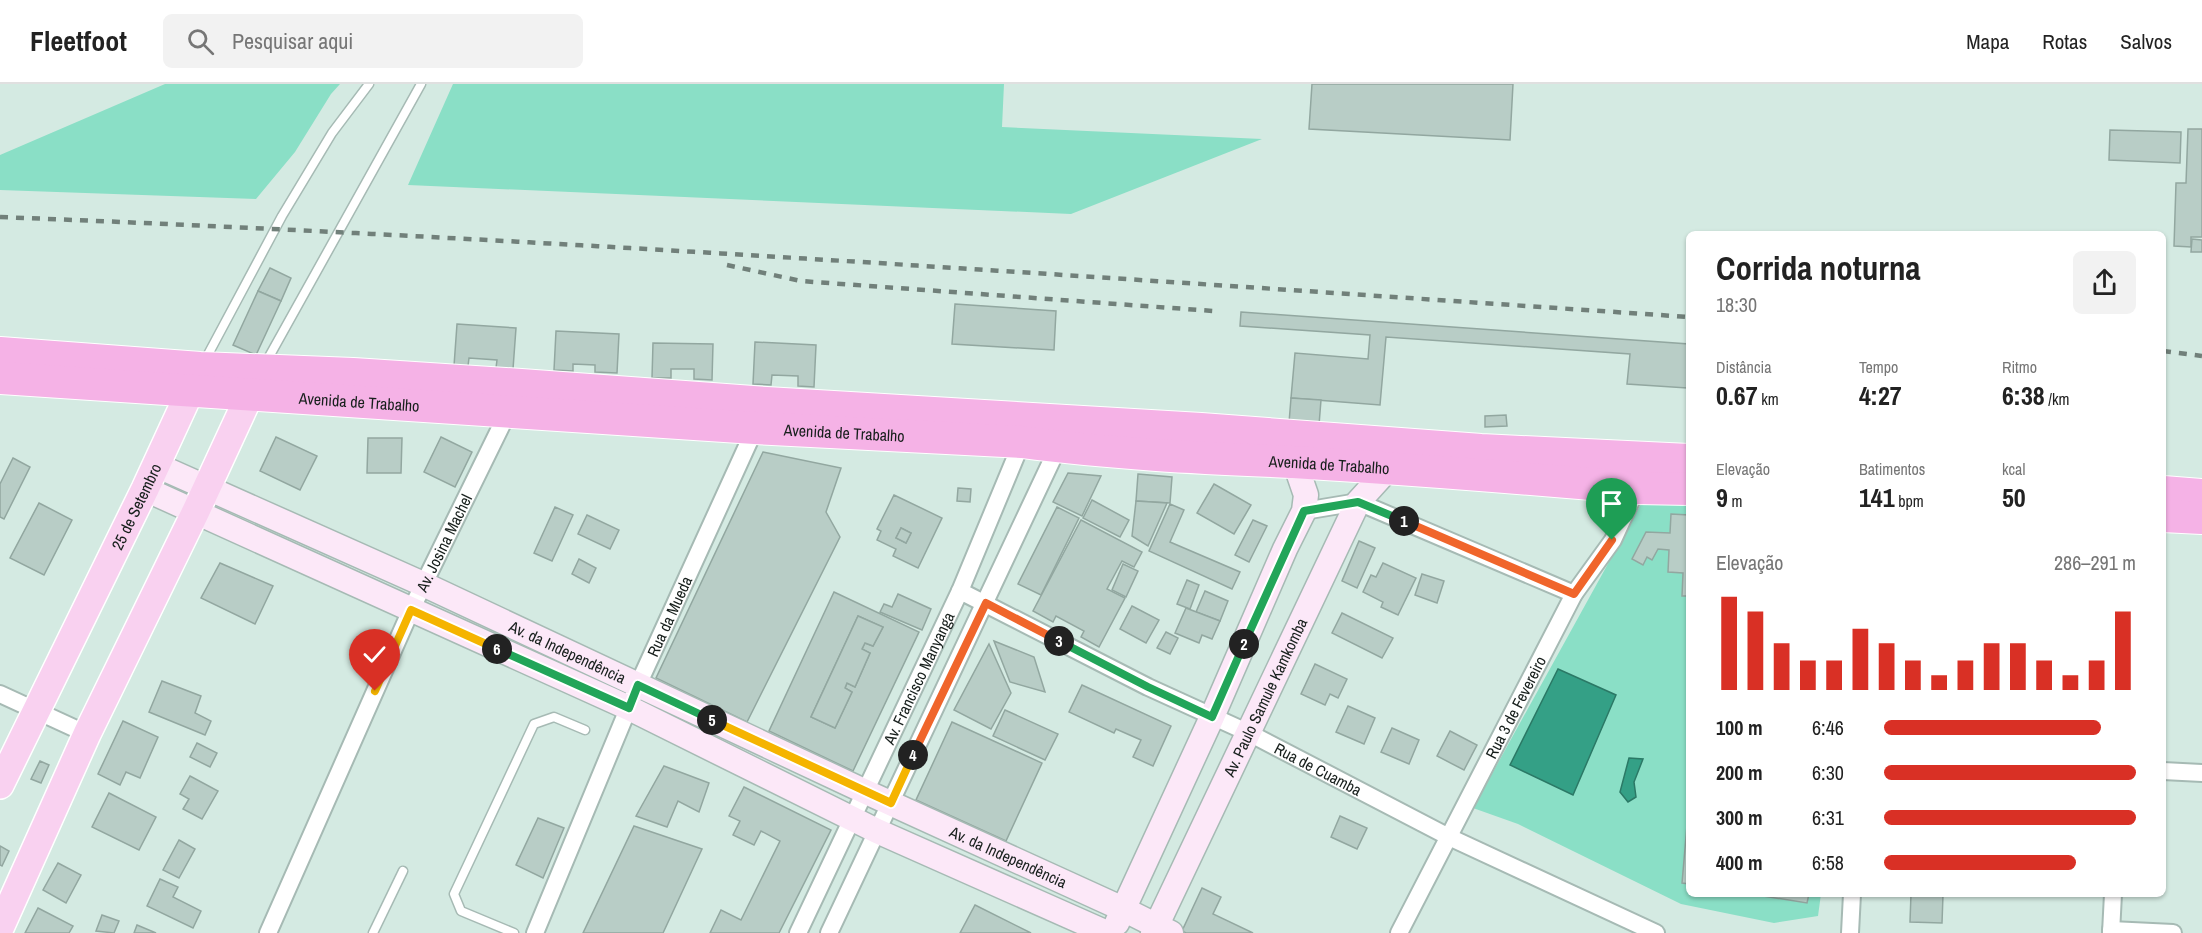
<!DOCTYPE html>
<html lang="pt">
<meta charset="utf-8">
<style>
:root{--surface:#fff;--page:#f2f2f2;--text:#222;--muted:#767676;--line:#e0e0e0;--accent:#d93025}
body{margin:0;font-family:"Archivo Narrow",sans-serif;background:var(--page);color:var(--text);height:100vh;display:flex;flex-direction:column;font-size:22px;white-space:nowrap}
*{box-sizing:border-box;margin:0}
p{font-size:20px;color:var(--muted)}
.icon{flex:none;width:33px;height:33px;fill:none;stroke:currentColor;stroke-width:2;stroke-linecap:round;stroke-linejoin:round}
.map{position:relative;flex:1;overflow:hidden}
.drawer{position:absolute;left:1686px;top:147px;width:480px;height:666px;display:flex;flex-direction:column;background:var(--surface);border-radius:9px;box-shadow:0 2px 4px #0004}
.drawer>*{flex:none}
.pin{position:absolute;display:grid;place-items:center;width:51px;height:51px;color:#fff;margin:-62px -26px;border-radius:50% 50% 50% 0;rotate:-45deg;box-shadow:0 0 6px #0007}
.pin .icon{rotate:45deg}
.km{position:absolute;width:30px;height:30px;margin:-15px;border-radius:50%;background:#222;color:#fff;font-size:16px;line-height:30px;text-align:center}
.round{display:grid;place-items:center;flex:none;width:63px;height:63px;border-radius:9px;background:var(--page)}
.overview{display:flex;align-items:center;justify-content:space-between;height:102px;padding:0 30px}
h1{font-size:33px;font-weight:700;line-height:45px}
.stats{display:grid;grid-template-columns:repeat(3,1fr);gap:9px;height:102px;padding:6px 30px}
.stats div{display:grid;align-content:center}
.stats b{font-size:26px;font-weight:700}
.stats small{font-size:16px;font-weight:400}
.stats p{font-size:16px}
.chart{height:168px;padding:12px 30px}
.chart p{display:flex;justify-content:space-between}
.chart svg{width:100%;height:108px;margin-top:6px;stroke:var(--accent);stroke-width:6}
ul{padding:0 30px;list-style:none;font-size:20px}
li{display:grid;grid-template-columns:96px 72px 1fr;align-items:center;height:45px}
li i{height:15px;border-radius:8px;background:var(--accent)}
header{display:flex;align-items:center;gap:36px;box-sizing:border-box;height:84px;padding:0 30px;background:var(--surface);border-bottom:2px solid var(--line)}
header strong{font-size:28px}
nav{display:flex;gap:33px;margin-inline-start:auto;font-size:21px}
.search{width:420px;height:54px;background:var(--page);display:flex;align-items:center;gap:15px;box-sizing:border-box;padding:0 21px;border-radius:9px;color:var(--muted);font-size:22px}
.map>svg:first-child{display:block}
</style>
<header>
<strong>Fleetfoot</strong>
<div class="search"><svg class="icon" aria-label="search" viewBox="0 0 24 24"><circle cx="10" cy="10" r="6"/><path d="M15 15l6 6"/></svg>Pesquisar aqui</div>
<nav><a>Mapa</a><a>Rotas</a><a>Salvos</a></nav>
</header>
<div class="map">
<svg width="2202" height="849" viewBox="0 0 2202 849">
<rect width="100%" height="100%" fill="#d4eae2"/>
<g fill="#8adfc6">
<path d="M165,0H340L331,10L295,68L256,115L0,106V71Z"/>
<path d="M453,0H1004L1002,43L1262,55L1071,130L408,101Z"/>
<path d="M1641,420L1689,421V810H1821L1818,832L1774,839L1681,820L1518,740L1473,724Z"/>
</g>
<g fill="#34a086" stroke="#2b7966" stroke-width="1.5">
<path d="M1558,585L1616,611L1573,711L1510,681Z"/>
<path d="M1629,674L1643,675L1634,698L1636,713L1628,718L1620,708Z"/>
</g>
<g fill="#b8cdc6" stroke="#92a7a0" stroke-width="1.5" fill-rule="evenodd">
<path d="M1312,0H1513L1510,56L1309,45Z"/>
<path d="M2188,45H2202V153H2191V163L2174,162L2176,99H2186Z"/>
<path d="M2110,46L2181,48L2180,79L2109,76Z"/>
<path d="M2192,155L2202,156V168H2191Z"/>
<path d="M270,184L291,194L281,217L258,207Z"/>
<path d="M258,207L281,217L256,271L233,261Z"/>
<path d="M955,220L1056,227L1054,266L952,260Z"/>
<path d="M1241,228L1689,260L1687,304L1627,300L1630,270L1386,253L1380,321L1291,314L1295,269L1368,275L1370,251L1240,242Z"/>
<path d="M457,240L516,244L513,285L496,284L497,276L469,274L468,282H454Z"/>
<path d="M556,247L619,250L617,289L595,288V281L573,280V287L554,286Z"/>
<path d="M755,258L816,261L814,303L798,302V292L772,291L771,301L753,300Z"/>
<path d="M653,259L713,260L712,296L694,295V285H671V294H652Z"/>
<path d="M1291,314L1321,316L1319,341L1289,339Z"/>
<path d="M1506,331L1507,342L1485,343V332Z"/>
<path d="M276,353L317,372L300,406L260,387Z"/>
<path d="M441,353L472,368L455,403L424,388Z"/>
<path d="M368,354H402L401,389H367Z"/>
<path d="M763,368L841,384L826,428L840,453L747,638L656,594Z"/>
<path d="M13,374L30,383L4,435L0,433V400Z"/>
<path d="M1068,389L1101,392L1082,432L1053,418Z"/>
<path d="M1138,390L1172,393L1170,419L1136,417Z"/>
<path d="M1214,400L1251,421L1234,450L1197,429Z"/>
<path d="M958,404L971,405L970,418L957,417Z"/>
<path d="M894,411L942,434L918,484L893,472L896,465L877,456L881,447L877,445ZM901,444L911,449L906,459L896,454Z"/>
<path d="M1092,416L1129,436L1120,453L1083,434Z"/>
<path d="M1136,417L1167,419L1148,462L1132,452Z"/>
<path d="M39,419L72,436L44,491L10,474Z"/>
<path d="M1170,420L1184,426L1170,458L1240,488L1232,505L1149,467Z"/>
<path d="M555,423L573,431L552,477L534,469Z"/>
<path d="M1057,423L1079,434L1041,511L1018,500Z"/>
<path d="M1671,430L1689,431V512H1682L1683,489L1668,488L1669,466L1658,465L1652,476L1647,473L1643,481L1632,475L1646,448L1670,449Z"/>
<path d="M587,431L619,446L610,465L578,450Z"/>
<path d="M1081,436L1142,468L1134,483L1122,477L1107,505L1125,514L1099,563L1081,553L1084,547L1056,532L1053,538L1033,527Z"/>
<path d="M1253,436L1267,442L1249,478L1235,471Z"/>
<path d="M901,444L911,449L906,459L896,454Z"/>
<path d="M1359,457L1375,464L1357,504L1342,497Z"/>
<path d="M579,475L596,484L589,499L572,490Z"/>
<path d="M220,479L273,502L255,540L201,514Z"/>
<path d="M1383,479L1416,494L1398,531L1381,523L1383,518L1363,508L1371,491L1376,493Z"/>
<path d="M1123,480L1138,487L1126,513L1112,506Z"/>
<path d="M1422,490L1444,497L1437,519L1415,511Z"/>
<path d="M1187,496L1199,501L1190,525L1177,520Z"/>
<path d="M1205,507L1228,517L1220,537L1196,528Z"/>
<path d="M834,508L919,548L853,687L769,647ZM858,532L883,543L873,562L865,559L862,565L870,569L855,603L847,599L845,604L852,608L835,644L811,633Z"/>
<path d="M898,510L931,525L922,546L880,528L884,520L892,523Z"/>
<path d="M1132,522L1159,536L1146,559L1120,545Z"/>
<path d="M1186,524L1220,537L1212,555L1202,551L1199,559L1175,549Z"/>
<path d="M1342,529L1393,554L1382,574L1332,549Z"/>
<path d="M858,532L883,543L873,562L865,559L862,565L870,569L855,603L847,599L845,604L852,608L835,644L811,633Z"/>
<path d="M1166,548L1178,554L1170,570L1157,564Z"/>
<path d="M994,557L1034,573L1045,608L1010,598Z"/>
<path d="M989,560L1011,609L991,645L954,626Z"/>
<path d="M1315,580L1347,595L1338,614L1330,610L1325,621L1301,610Z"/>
<path d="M162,597L201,612L195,629L211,637L205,651L149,628Z"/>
<path d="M1082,601L1171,642L1153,682L1133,673L1141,656L1116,645L1114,649L1069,628Z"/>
<path d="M1348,622L1375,634L1364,660L1336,648Z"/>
<path d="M1005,626L1058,650L1045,676L993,652Z"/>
<path d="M123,637L158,653L140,694L126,688L120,701L98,690Z"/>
<path d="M952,638L1042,679L1006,757L916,716Z"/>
<path d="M1392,644L1419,656L1409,680L1381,668Z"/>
<path d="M1450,647L1477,661L1464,686L1437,672Z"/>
<path d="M197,659L217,669L210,683L190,673Z"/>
<path d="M40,677L49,681L41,699L31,695Z"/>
<path d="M664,682L709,699L699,728L678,717L667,743L636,732Z"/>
<path d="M190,692L218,707L202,735L183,725L189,715L180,710Z"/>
<path d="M744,703L831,746L779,849H710L721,826L741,836L780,757L761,747L754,761L733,751L740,737L729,732Z"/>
<path d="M109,709L156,733L139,766L92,743Z"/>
<path d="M1689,718V800L1682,799Z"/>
<path d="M1340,732L1367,744L1357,765L1331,753Z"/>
<path d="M538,734L564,744L543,794L516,781Z"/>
<path d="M634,742L702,765L663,849H583Z"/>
<path d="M179,756L195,765L179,794L163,786Z"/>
<path d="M0,762L9,767L2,782L0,781Z"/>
<path d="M58,779L81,791L66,819L43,806Z"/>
<path d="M160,795L178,803L173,813L201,827L193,844L147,822Z"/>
<path d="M1202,804L1221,813L1213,830L1253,849H1186L1182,847Z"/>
<path d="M1751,810H1809L1807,819Z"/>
<path d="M1911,810L1943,811L1942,839L1910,838Z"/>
<path d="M975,821L1031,849H960Z"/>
<path d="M38,824L73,842L69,849H25Z"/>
<path d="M102,831L119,837L114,849L96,847Z"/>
<path d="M137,841L156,849H134Z"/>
</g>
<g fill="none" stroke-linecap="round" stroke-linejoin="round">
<g stroke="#a6bab4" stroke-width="11">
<g id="lane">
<path d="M204,278L282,132L332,49L369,0"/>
<path d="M265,280L421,0"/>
<path d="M373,849L403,787"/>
<path d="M514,849L461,827L454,810L534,640L554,633L585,646"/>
</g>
</g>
<g stroke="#a6bab4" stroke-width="20">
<g id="street">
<path d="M1304,427L1358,418L1574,510"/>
<path id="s1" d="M960,507L1148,603L1249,649L1449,753L1656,849"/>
<path d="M0,610L87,650"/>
<path d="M2163,687L2202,689"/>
<path d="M2111,846L2173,849"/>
<path id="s2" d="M268,849L411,526L510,324"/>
<path id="s3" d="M535,849L638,601L758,338"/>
<path id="s4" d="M798,849L960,507L1024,353"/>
<path d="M829,849L1060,359"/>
<path id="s5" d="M1399,849L1574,510L1613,456L1637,404"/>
<path d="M1850,849L1852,810"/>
<path d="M2111,849L2113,810"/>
</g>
</g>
<g stroke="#a6bab4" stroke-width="27">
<g id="secondary">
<path id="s6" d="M156,381L423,500L866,708L1123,825L1171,849"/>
<path d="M145,405L629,624L877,747L1107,849"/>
<path d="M1117,839L1212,633L1285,465L1304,427L1306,411L1295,379"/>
<path id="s7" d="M1153,849L1358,418L1388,385"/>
</g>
</g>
<g stroke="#fff" stroke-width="30">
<g id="primary">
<path id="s8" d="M0,701L145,405L199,288"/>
<path d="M0,844L87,650L196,427L258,293"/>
</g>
</g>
<g stroke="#fff" stroke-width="34">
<g id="highway">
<path d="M0,269L200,284L353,290L521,301L766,319L1201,345L1481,366L1689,376"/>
<path id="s9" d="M0,294L755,344L1022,358C1112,370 1203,374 1293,378C1408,385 1523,394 1637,404L1689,405"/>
<path d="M2163,408L2202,411"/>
<path d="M2163,432L2202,434"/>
</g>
</g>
<use href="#lane" stroke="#fff" stroke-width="8"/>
<use href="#street" stroke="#fff" stroke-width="16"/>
<use href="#secondary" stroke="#fce8f8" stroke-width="24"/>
<use href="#primary" stroke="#f9d1f0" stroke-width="27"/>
<use href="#highway" stroke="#f5b2e6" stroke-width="32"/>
<g stroke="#71807a" stroke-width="4.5" stroke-dasharray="8 8" stroke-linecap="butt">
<path d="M0,133C564,155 1126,195 1689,233"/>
<path d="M727,181L801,197L1213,227"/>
<path d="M2163,267L2202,272"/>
</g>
</g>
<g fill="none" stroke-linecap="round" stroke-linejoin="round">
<g stroke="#fff" stroke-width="12">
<path id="split-1" d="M1404,437L1574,510L1612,456"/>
</g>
<g stroke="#fff" stroke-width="12">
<path id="split-2" d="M1244,560L1304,427L1358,418L1404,437"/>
</g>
<g stroke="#fff" stroke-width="12">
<path id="split-3" d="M1059,557L1148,603L1212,633L1244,560"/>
</g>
<g stroke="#fff" stroke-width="12">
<path id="split-4" d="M913,671L986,519L1059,557"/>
</g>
<g stroke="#fff" stroke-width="12">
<path id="split-5" d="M712,636L891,719L913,671"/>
</g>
<g stroke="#fff" stroke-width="12">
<path id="split-6" d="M497,565L629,624L638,601L712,636"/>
</g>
<g stroke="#fff" stroke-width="12">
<path id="split-7" d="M375,607L411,526L497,565"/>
</g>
<use href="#split-1" stroke="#f0652b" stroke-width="8"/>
<use href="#split-2" stroke="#22a559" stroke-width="8"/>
<use href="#split-3" stroke="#22a559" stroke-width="8"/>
<use href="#split-4" stroke="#f0652b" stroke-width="8"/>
<use href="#split-5" stroke="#f5b400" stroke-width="8"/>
<use href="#split-6" stroke="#22a559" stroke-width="8"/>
<use href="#split-7" stroke="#f5b400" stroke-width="8"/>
</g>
<g text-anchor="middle" stroke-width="4.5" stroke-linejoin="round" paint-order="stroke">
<g font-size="16" fill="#171f1c" stroke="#d4eae2">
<text dy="6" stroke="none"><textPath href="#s9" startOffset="360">Avenida de Trabalho</textPath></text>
<text dy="6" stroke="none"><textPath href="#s9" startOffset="846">Avenida de Trabalho</textPath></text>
<text dy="6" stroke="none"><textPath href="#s9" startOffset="1332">Avenida de Trabalho</textPath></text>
<text dy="6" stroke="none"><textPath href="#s8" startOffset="310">25 de Setembro</textPath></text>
<text dy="6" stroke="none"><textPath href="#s2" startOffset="428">Av. Josina Machel</textPath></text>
<text dy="6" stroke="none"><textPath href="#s3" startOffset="344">Rua da Mueda</textPath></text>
<text dy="6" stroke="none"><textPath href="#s6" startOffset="452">Av. da Independência</textPath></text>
<text dy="6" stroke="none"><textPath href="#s4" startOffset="282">Av. Francisco Manyanga</textPath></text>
<text dy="6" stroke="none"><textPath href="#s7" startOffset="261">Av. Paulo Samule Kamkomba</textPath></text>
<text dy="6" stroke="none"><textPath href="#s5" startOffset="254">Rua 3 de Fevereiro</textPath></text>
<text dy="6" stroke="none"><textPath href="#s1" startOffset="400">Rua de Cuamba</textPath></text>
<text dy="6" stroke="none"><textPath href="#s6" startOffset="938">Av. da Independência</textPath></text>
</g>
</g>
</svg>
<div class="pin" style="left:1612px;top:456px;background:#1e9e55"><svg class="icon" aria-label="arrive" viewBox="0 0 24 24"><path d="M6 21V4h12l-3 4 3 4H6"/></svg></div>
<div class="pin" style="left:375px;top:607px;background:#d93025"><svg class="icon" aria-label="check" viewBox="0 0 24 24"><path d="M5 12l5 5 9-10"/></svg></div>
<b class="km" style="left:1404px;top:437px">1</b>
<b class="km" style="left:1244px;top:560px">2</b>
<b class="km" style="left:1059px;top:557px">3</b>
<b class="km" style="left:913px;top:671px">4</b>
<b class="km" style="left:712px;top:636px">5</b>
<b class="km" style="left:497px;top:565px">6</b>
<section class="drawer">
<div class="overview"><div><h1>Corrida noturna</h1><p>18:30</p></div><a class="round"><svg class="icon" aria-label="share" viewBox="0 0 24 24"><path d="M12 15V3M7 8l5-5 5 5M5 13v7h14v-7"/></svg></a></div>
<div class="stats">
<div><p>Distância</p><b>0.67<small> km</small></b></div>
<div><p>Tempo</p><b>4:27</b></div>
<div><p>Ritmo</p><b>6:38<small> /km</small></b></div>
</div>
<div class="stats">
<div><p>Elevação</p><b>9<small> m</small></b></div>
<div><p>Batimentos</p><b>141<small> bpm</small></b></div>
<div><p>kcal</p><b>50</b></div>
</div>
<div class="chart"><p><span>Elevação</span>286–291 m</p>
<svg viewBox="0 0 160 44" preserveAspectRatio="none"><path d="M5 44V6M15 44V12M25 44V25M35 44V32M45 44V32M55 44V19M65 44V25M75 44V32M85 44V38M95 44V32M105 44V25M115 44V25M125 44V32M135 44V38M145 44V32M155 44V12"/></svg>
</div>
<ul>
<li><b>100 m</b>6:46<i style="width:86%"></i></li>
<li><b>200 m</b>6:30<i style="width:100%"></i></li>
<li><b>300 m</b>6:31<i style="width:100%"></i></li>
<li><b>400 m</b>6:58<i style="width:76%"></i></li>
</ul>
</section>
</div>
